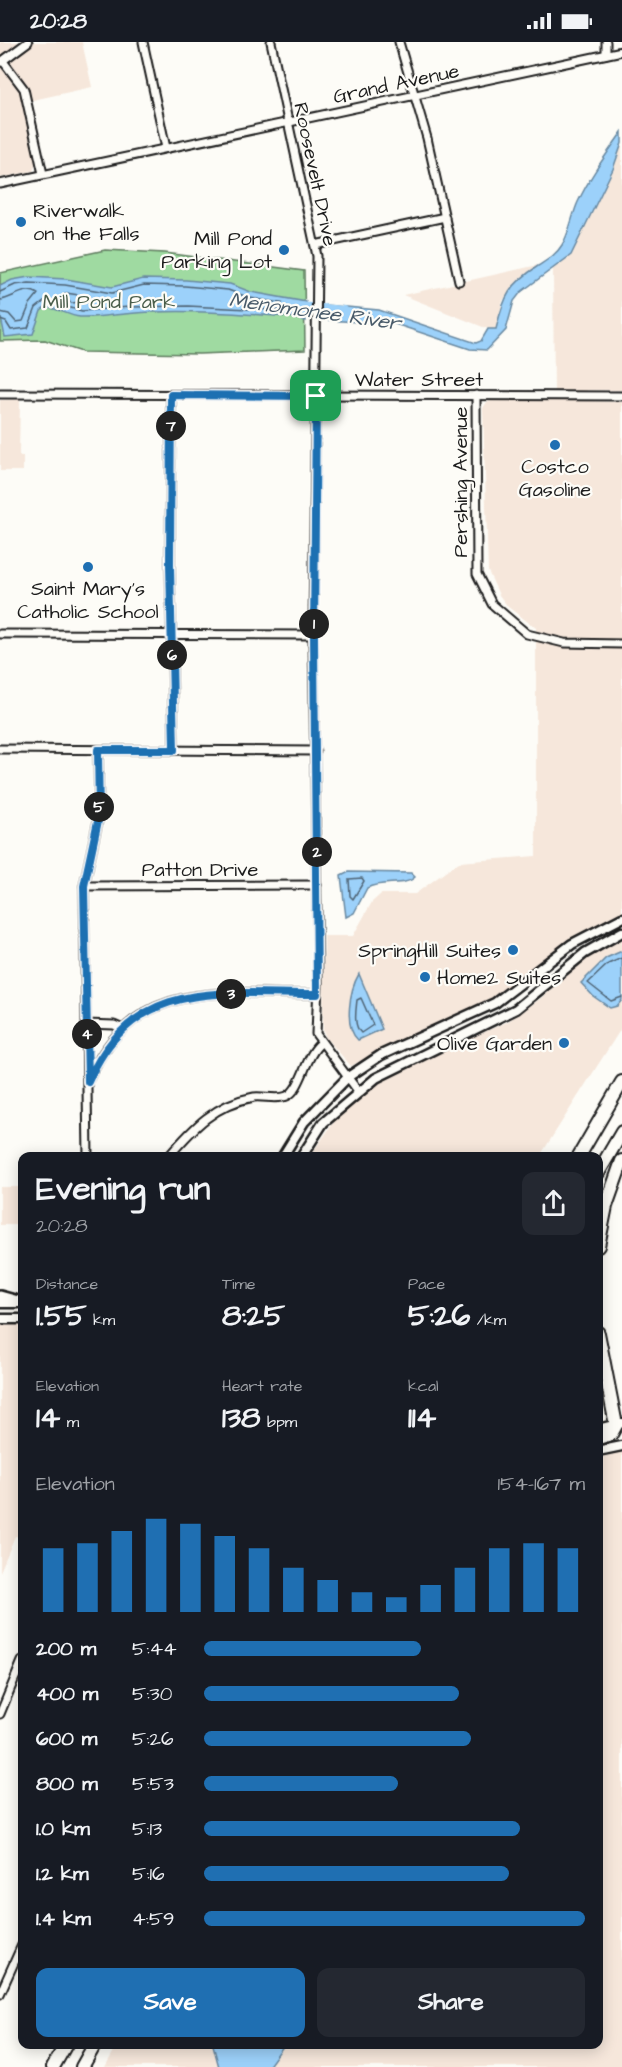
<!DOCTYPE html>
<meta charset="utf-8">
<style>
:root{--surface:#171b24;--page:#242831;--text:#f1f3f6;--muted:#9ea1a6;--accent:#1f6fb2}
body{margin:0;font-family:"Architects Daughter",sans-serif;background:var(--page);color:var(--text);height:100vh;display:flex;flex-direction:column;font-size:22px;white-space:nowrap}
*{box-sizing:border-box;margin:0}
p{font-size:20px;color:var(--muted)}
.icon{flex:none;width:33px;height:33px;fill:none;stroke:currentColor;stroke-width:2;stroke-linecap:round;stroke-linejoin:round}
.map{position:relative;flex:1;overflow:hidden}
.sheet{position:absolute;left:18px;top:1110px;width:585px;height:897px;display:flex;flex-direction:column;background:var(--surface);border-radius:12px;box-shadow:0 3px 15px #0003}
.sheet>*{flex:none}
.pin{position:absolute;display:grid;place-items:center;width:51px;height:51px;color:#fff;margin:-26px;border-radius:12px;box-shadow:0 3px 9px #0006}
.km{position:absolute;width:30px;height:30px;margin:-15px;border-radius:50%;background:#222;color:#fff;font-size:16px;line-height:30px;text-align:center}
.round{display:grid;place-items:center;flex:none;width:63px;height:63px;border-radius:12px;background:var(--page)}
.head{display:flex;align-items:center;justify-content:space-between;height:102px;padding:0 18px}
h1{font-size:33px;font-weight:800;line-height:45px}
.stats{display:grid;grid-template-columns:repeat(3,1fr);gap:9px;height:102px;padding:6px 18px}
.stats div{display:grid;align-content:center}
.stats b{font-size:30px;font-weight:800}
.stats small{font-size:16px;font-weight:400}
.stats p{font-size:16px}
.chart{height:168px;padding:12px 18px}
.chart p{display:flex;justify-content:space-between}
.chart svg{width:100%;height:108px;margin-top:6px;stroke:var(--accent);stroke-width:6}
.button{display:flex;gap:12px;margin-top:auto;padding:12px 18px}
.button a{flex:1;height:69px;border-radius:12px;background:var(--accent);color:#fff;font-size:24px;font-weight:800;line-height:69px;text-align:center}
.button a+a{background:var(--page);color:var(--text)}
ul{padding:0 18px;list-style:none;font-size:20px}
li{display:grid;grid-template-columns:96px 72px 1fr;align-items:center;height:45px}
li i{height:15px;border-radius:8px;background:var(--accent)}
.status{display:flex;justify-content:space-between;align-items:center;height:42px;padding:0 30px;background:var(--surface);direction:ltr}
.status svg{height:16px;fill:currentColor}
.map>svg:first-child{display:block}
</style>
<div class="status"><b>20:28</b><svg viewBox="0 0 49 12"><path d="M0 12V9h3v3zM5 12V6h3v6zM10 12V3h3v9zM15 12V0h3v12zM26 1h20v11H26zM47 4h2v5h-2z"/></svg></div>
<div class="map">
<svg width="622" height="2025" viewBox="0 0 622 2025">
<rect width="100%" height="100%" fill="#fdfcf7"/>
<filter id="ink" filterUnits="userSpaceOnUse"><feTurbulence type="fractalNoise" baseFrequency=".0167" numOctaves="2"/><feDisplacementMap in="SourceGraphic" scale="12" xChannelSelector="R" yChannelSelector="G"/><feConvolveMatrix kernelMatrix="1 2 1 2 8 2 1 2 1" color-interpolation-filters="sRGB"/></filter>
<g filter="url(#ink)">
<g fill="#f6e7db">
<path d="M0,0H82L92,45L24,60L36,122L33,129L0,136Z"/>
<path d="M622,101V348H587V359L622,360V872L548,914L515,941L489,958L402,998L351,1024L326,996L323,988L324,894H353L372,860L381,852H415L459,820L536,814V586L508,565L499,553L488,529L483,366L487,360L492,359H554L553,226L571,213Z"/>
<path d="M538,223L503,258L496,287H488L403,253Z"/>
<path d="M20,357L19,414H23V429H0V358Z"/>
<path d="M622,896V985L540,1114H310L339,1073L378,1042L412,1022L507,980L540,957L585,916Z"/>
<rect x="0" y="1145" width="22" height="38"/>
<path d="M0,1282H22V1496L15,1494L0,1530Z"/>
<path d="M622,1410V2025H105L118,2002H598V1416Z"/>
</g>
<path fill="#9fdaa1" stroke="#5e7b5e" stroke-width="1.5" d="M105,208L165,211L304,229L305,308L199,312L82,310L45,298L0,299V231Z"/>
<g fill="#9cd1fa" stroke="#6989a1" stroke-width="1.5">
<path d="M622,90V101L613,127L571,213L521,250L514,259L506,288L487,308L470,307L395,282L325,278L326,263L379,268L476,301L481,299L488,287H496C504,254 509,243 538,224C547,218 556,213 562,203C570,190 572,173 578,160C590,134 606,113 622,90Z"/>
<path d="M29,235L66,237L112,245L143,237L186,238L230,242L251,250L306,260V279L290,275C245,272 198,268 153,270C129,270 104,276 80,275C67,274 58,265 45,266L41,269L33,292L5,295L0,271V244L12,238Z"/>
<path d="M349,830L411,831L415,835C405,845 382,838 367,846L354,871L346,875L341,834Z"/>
<path d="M622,909V958L617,964L610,966L593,954L581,941L606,916Z"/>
<path d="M359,932L382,987L358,998C343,985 350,947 359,932Z"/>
<path d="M213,2003V2002L284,2003L268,2025H219Z"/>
</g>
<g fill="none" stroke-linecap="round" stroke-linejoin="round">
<g stroke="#4f6475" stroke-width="1.5">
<path d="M0,250L15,243L29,241L65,243L112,251L144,243L185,244L228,248L250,256L292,263L294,266L291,269L188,264L129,265L82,269L45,259L36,266L28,286L11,288L6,280L0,278"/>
<path d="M66,251L85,254L92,259L71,261L63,255Z"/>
<path d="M0,258C13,257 25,243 38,252L30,262L23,279L16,280L9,272L0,270"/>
<path d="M349,837L362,836L364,839L353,857L350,854Z"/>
<path d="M622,916L608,922L588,941L611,959L622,955"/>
<path d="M361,956L373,983L361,991C353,983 356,968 357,958Z"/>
</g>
<path stroke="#9cd1fa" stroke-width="14" d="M288,266L343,271"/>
<g stroke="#1c1c1c" stroke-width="11">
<g id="minor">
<path d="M143,0L166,106"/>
<path d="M271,0L317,214L313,593L318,942L316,992L358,1049"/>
<path d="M399,0L427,96L459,239"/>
<path d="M606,0V12"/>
<path d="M3,19L24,47L43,132"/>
<path d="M1,20L28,0"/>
<path d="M0,142L622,9"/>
<path d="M315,203L445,175"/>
<path d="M0,352L622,354"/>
<path d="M171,353L170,522L174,708"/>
<path d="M476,353L477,532L492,562L527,592L564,601L622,602"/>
<path d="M0,592L313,593"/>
<path d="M0,707L316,709"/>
<path d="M84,844L317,843"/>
<path d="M87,982L114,983L123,987"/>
<path d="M89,1037C134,934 225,952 317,952"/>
<path d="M88,1114L84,844L99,774L98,708"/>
<path d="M169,1114C193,1086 215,1062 254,1055C264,1054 278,1058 287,1054C302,1047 305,1013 321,1001"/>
<path d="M0,1672L22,1619"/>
<path d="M0,1952L22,1903"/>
</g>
</g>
<g stroke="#1c1c1c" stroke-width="13">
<g id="tertiary">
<path d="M283,1114L304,1080L348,1035L381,1013L495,961L572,902L622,876"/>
<path d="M302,1114L323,1081L376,1036L516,967L585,911L622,890"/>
<path d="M0,1261H19"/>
<path d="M0,1277H22"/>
<path d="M598,1387L622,1381"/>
<path d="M598,1409L622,1404"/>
</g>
</g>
<g stroke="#1c1c1c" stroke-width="14">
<path id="secondary" d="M0,1254L22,1260"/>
</g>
<g stroke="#1c1c1c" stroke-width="16">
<g id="motorway">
<path d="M579,1114L622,1040"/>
<path d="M598,1131L622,1090"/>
<path d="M598,1204L606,1164L622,1119"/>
<path d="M598,1291L616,1383L611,1392L598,1396"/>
<path d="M53,2025L66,2002"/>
<path d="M82,2025L95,2002"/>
</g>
</g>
<use href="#minor" stroke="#fdfcf7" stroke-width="7"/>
<use href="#tertiary" stroke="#fdfcf7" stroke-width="8"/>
<use href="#secondary" stroke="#fdfcf7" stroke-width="9"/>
<use href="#motorway" stroke="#fdfcf7" stroke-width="12"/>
</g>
</g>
<g fill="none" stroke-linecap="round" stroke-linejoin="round" filter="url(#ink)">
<g stroke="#fff" stroke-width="12">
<path id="route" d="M171,353L316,354L314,594L317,952C222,952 134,934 88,1040L84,844L99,774L98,708H174L170,522Z"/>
</g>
<use href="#route" stroke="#1f6fb2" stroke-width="8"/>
</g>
<g fill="#1f6fb2" stroke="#fdfcf7" stroke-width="2">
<circle cx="21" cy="180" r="6"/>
<circle cx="284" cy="208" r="6"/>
<circle cx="555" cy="403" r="6"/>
<circle cx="88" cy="525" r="6"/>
<circle cx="513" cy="908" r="6"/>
<circle cx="425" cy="935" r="6"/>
<circle cx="564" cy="1001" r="6"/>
</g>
<g text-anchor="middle" stroke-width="4.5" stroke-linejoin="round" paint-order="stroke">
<g font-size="20" fill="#1c1c1c" stroke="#fdfcf7">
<text transform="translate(396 41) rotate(-12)" y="7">Grand Avenue</text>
<text transform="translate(316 132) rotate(78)" y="7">Roosevelt Drive</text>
<text x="419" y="344">Water Street</text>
<text transform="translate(460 440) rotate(-90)" y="7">Pershing Avenue</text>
<text x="200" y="834">Patton Drive</text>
</g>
<g font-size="20" fill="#1c1c1c" stroke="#fdfcf7" text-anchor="end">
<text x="33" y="175" text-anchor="start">Riverwalk<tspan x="33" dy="23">on the Falls</tspan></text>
<text x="272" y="203">Mill Pond<tspan x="272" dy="23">Parking Lot</tspan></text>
<text x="555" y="431" text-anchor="middle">Costco<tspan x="555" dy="23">Gasoline</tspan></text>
<text x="88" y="553" text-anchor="middle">Saint Mary's<tspan x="88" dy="23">Catholic School</tspan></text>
<text x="501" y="915">SpringHill Suites</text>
<text x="437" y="942" text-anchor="start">Home2 Suites</text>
<text x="552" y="1008">Olive Garden</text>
</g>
<g font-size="20" fill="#4a5e4b" stroke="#fdfcf7">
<text x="109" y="266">Mill Pond Park</text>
</g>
<g font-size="21" font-style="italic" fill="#495b6a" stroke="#fdfcf7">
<text transform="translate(315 269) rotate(8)" y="7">Menomonee River</text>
</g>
</g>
</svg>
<div class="pin" style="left:316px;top:354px;background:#1e9e55"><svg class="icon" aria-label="arrive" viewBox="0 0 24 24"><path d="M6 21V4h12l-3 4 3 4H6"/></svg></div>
<b class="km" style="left:314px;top:582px">1</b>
<b class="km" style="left:317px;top:810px">2</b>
<b class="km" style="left:231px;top:952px">3</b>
<b class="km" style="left:87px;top:992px">4</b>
<b class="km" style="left:99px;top:765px">5</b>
<b class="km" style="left:172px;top:613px">6</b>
<b class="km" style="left:171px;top:384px">7</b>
<section class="sheet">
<div class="head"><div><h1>Evening run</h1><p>20:28</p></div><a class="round"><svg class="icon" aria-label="share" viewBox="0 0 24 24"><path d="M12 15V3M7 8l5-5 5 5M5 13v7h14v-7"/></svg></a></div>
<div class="stats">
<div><p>Distance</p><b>1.55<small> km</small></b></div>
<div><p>Time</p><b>8:25</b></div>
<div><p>Pace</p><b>5:26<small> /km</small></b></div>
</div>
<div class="stats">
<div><p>Elevation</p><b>14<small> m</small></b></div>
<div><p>Heart rate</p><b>138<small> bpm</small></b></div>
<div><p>kcal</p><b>114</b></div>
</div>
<div class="chart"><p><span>Elevation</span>154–167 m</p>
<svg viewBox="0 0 160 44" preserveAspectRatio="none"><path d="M5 44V18M15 44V16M25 44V11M35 44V6M45 44V8M55 44V13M65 44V18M75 44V26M85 44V31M95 44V36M105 44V38M115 44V33M125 44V26M135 44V18M145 44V16M155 44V18"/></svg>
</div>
<ul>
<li><b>200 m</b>5:44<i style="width:57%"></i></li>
<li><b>400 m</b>5:30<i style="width:67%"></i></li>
<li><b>600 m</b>5:26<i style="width:70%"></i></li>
<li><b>800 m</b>5:53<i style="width:51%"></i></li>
<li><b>1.0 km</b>5:13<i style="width:83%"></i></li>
<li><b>1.2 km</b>5:16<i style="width:80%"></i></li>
<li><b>1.4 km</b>4:59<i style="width:100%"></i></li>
</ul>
<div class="button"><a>Save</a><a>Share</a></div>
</section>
</div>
